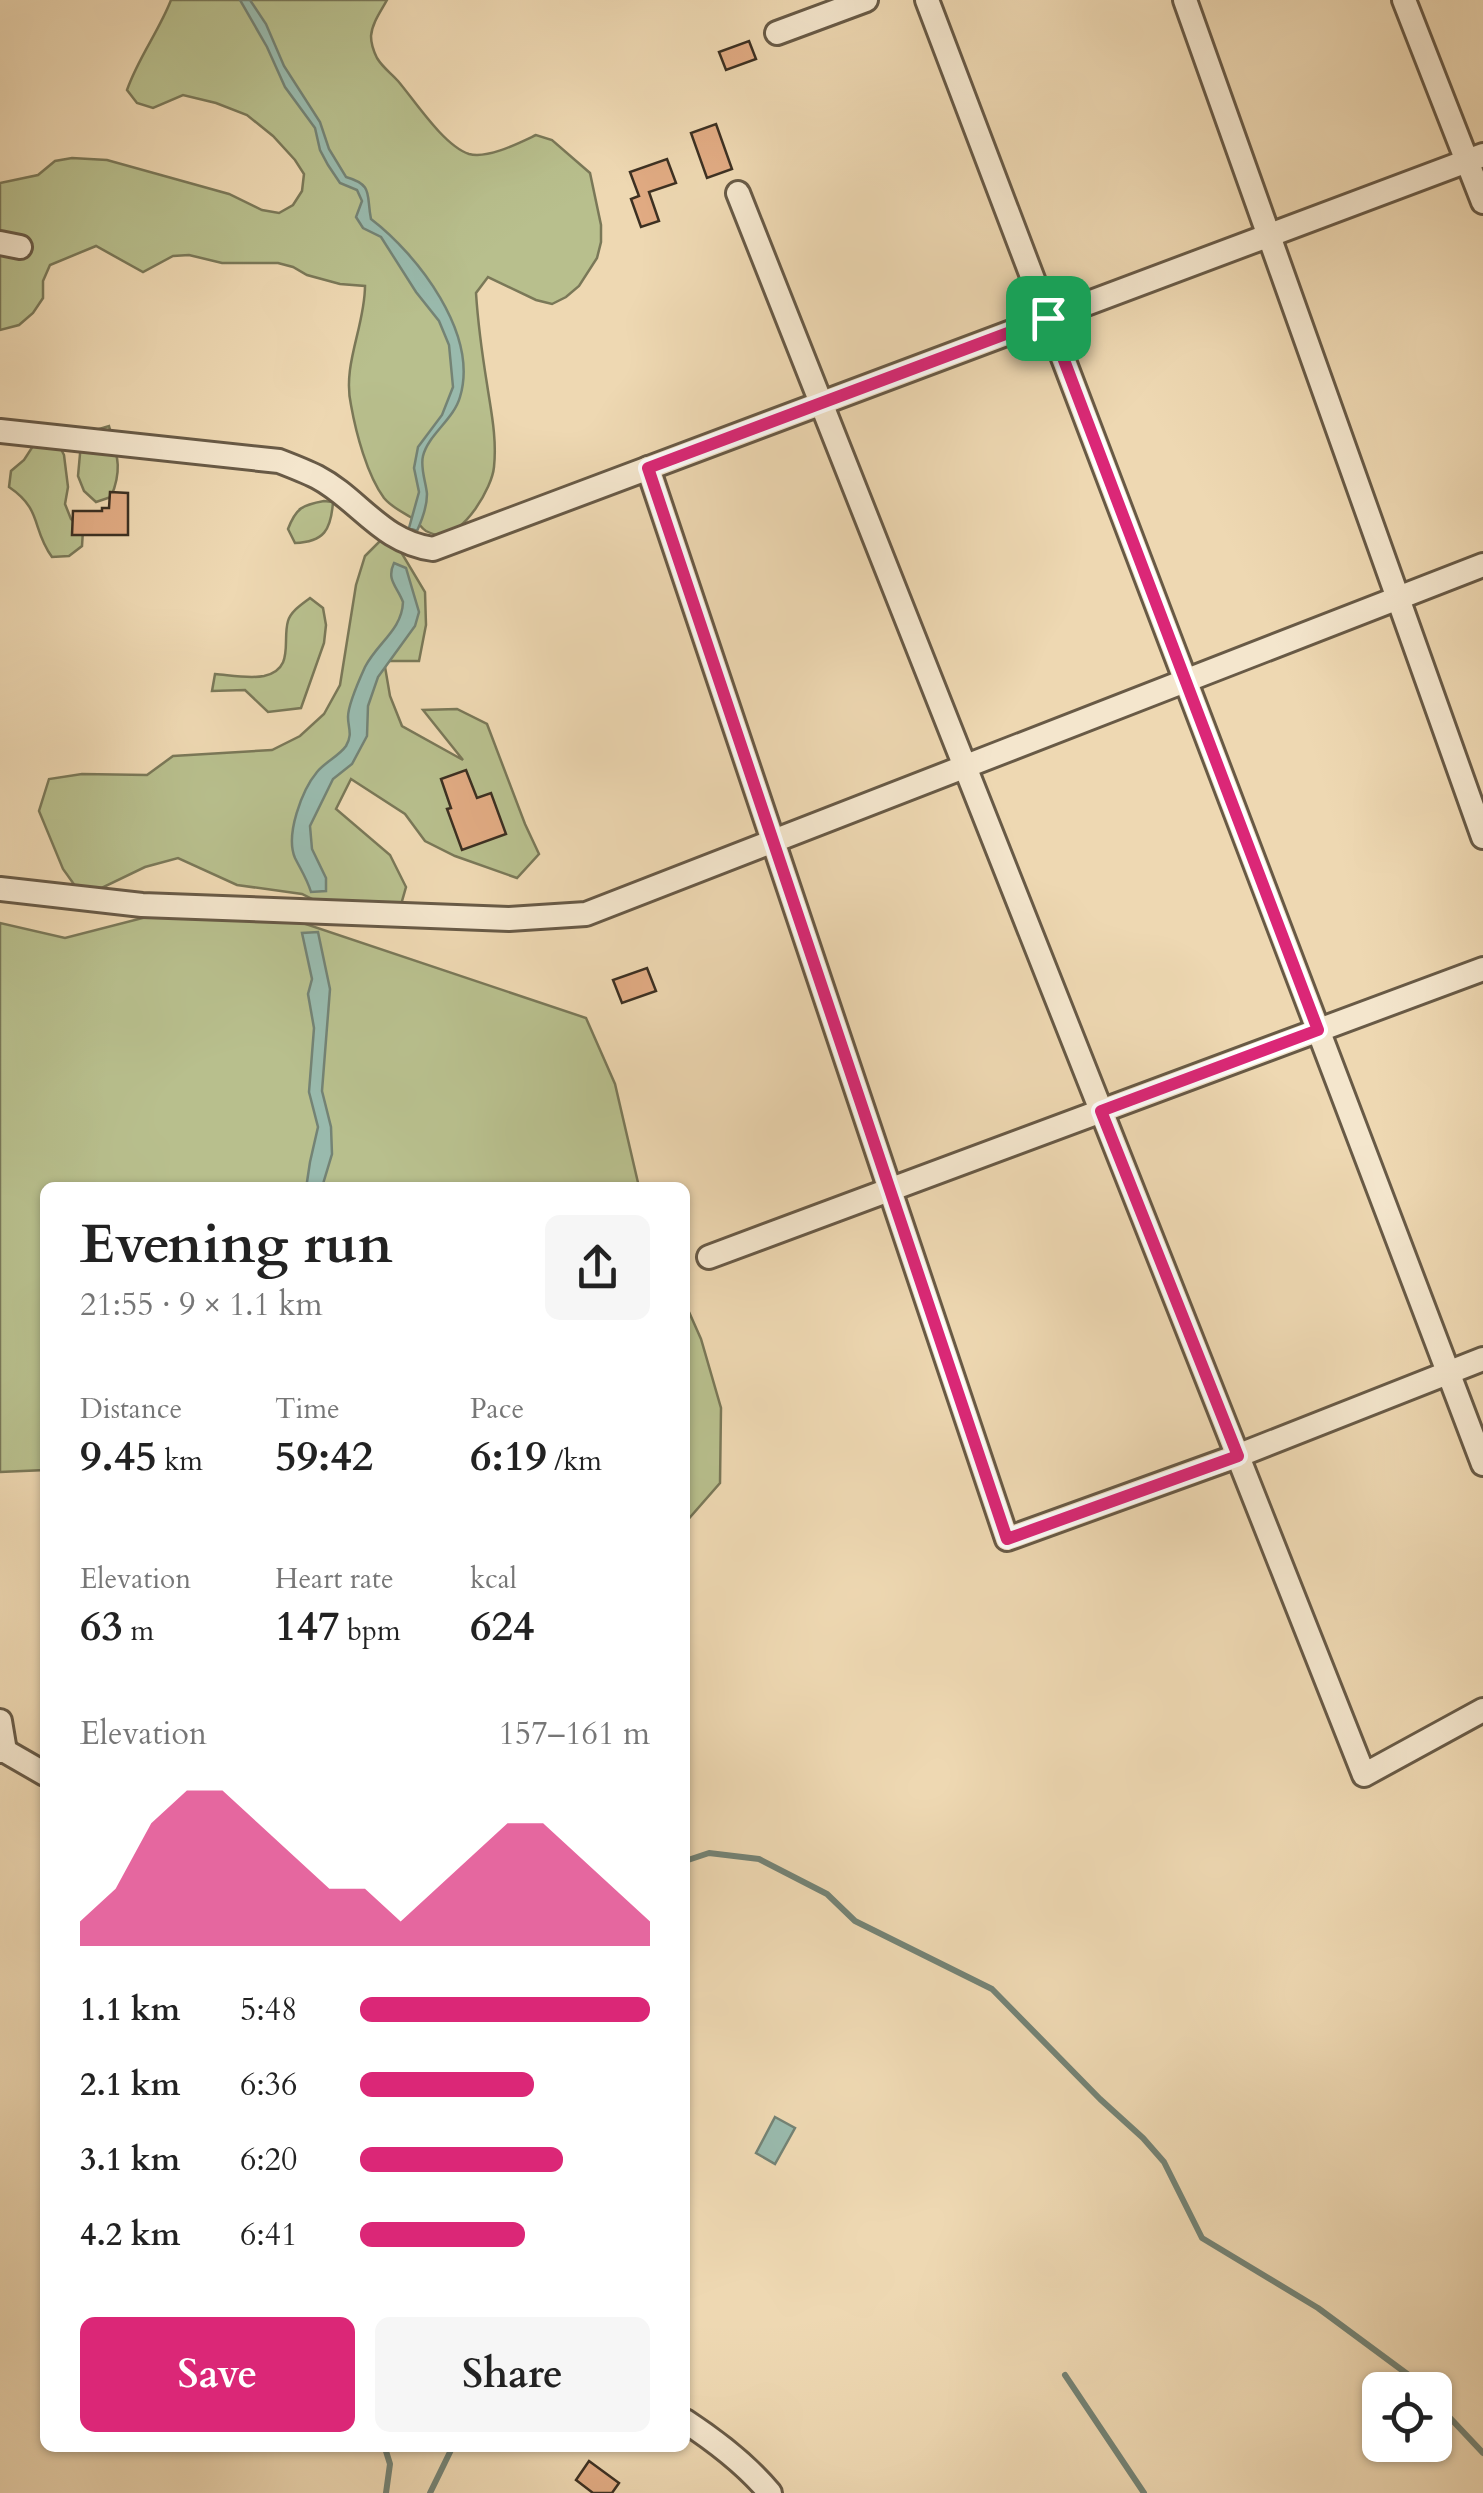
<!DOCTYPE html>
<meta charset="utf-8">
<style>
:root{--surface:#fff;--page:#f6f6f6;--text:#222;--muted:#767676;--accent:#db2777}
body{margin:0;font-family:Cardo,serif;background:var(--page);color:var(--text);height:100vh;display:flex;flex-direction:column;font-size:38px;white-space:nowrap}
*{box-sizing:border-box;margin:0}
p{font-size:32px;color:var(--muted)}
.icon{flex:none;width:55px;height:55px;fill:none;stroke:currentColor;stroke-width:2;stroke-linecap:round;stroke-linejoin:round}
.map{position:relative;flex:1;overflow:hidden}
.sheet{position:absolute;left:40px;top:1182px;width:650px;height:1270px;display:flex;flex-direction:column;background:var(--surface);border-radius:15px;box-shadow:0 2px 8px #0004}
.sheet>*{flex:none}
.buttons{position:absolute;left:1362px;top:2372px;display:grid;gap:20px}
.buttons a{display:grid;place-items:center;width:90px;height:90px;border-radius:15px;background:var(--surface);box-shadow:0 2px 8px #0004;font-size:50px}
.pin{position:absolute;display:grid;place-items:center;width:85px;height:85px;color:#fff;margin:-42px;border-radius:20px;box-shadow:0 5px 15px #0006}
.round{display:grid;place-items:center;flex:none;width:105px;height:105px;border-radius:15px;background:var(--page)}
.overview{display:flex;align-items:center;justify-content:space-between;height:170px;padding:0 40px}
h1{font-size:55px;font-weight:700;line-height:75px}
.metrics{display:grid;grid-template-columns:repeat(3,1fr);gap:15px;height:170px;padding:10px 40px}
.metrics div{display:grid;align-content:center}
.metrics b{font-size:42px;font-weight:700}
.metrics small{font-size:28px;font-weight:400}
.metrics p{font-size:28px}
.chart{height:280px;padding:20px 40px}
.chart p{display:flex;justify-content:space-between}
.chart svg{width:100%;height:180px;margin-top:10px;fill:var(--accent);opacity:.7}
.primary-button{display:flex;gap:20px;margin-top:auto;padding:20px 40px}
.primary-button a{flex:1;height:115px;border-radius:15px;background:var(--accent);color:#fff;font-size:40px;font-weight:700;line-height:115px;text-align:center}
.primary-button a+a{background:var(--page);color:var(--text)}
ul{padding:0 40px;list-style:none;font-size:32px}
li{display:grid;grid-template-columns:160px 120px 1fr;align-items:center;height:75px}
li i{height:25px;border-radius:12px;background:var(--accent)}
.map>svg:first-child{display:block}
</style>
<div class="map">
<svg width="1483" height="2493" viewBox="0 0 1483 2493">
<rect width="100%" height="100%" fill="#eed8b2"/>
<filter id="stains"><feTurbulence type="fractalNoise" baseFrequency=".002" numOctaves="4"/><feColorMatrix values="0 0 0 0 .2 0 0 0 0 .09 0 0 0 0 .02 0 0 0 .5 -.17"/></filter>
<radialGradient id="worn" r=".72"><stop offset=".6" stop-color="#630" stop-opacity="0"/><stop offset="1" stop-color="#630" stop-opacity=".3"/></radialGradient>
<g fill="#b8bf8d" stroke="#7a7858" stroke-width="2.5">
<path d="M171,0H387C381,11 372,23 371,36C371,43 374,52 377,58C383,68 391,73 398,81C415,101 444,146 469,154C488,159 519,143 536,135L552,140L590,173L601,225V242L597,258L579,286L566,297L552,304L536,300L488,277L476,293C478,324 482,353 487,384C491,411 497,438 494,467C492,488 465,534 440,535C435,535 430,533 426,531C421,528 419,523 415,520C405,513 392,508 384,498C367,475 356,433 351,405C342,365 365,326 365,286L340,284L307,275L293,267L278,263H222L189,255L173,256L143,272L96,246L50,265L43,281V298L33,313L19,325L0,330V183L38,175L55,161L72,158L107,160L229,194L262,210L279,213L293,205L302,191L304,174L295,160L273,136L247,115L216,103L183,95L153,108L137,103L127,90C138,58 159,31 171,0Z"/>
<path d="M109,426C117,455 123,468 111,497L96,502L84,491L78,476L81,443L92,431Z"/>
<path d="M56,439L64,455L68,487L65,504L71,519L83,530L82,546L69,556L52,557C31,528 43,510 9,487L11,471L24,460L33,446Z"/>
<path d="M324,501L333,502C331,530 324,542 295,543L288,529C296,508 302,505 324,501Z"/>
<path d="M389,532L425,592L426,625L419,661H384L390,696L402,726L463,760L423,710L457,709L487,724L525,824L539,854L517,878L455,856L425,841L405,814L351,779L336,809L390,855L406,887L396,922L362,924L302,894L237,885L178,858L145,867L83,897L63,869L39,811L49,779L82,774L147,775L173,756L272,750L300,736L324,714L340,685L356,585L365,556Z"/>
<path d="M310,598L323,608L326,625L324,643L301,708L268,712L245,690L212,691L215,674C229,675 249,679 264,676C295,669 282,641 288,621C291,611 302,604 310,598Z"/>
<path d="M197,904L264,910L586,1018L615,1084L639,1187L45,1188V1470L0,1472V923L65,938Z"/>
<path d="M685,1303L701,1339L721,1408L720,1483L685,1523Z"/>
</g>
<g fill="#99baad" stroke="#748375" stroke-width="2.5">
<path d="M240,0H250L266,24L284,66L320,122L329,149L346,177C374,185 366,195 371,219C418,255 479,334 460,397C454,419 428,435 423,456C420,468 426,482 427,494C427,506 422,520 417,531L409,528L419,492L414,468L418,447L442,415L453,387L449,345L439,321L416,292L381,237L363,228L356,217L362,201L357,190L340,183L328,165L320,150L315,128L285,87L267,47Z"/>
<path d="M394,563L406,568L419,612L415,626L378,677L368,706L367,736L352,764L333,779L310,826L312,849L326,878V891L311,892C307,879 301,870 295,858C285,835 302,790 317,772C325,762 339,756 346,746C353,734 348,728 348,717C348,706 360,678 365,667C377,643 402,630 403,602C397,586 386,580 394,563Z"/>
<path d="M318,932L330,989L322,1091L331,1127L332,1154L323,1184L324,1187L309,1188L307,1182L310,1162L318,1127L309,1092L314,1028L308,994L312,979L302,933Z"/>
<path d="M775,2117L795,2128L775,2164L756,2153Z"/>
</g>
<g fill="none" stroke-linecap="round" stroke-linejoin="round">
<g stroke="#748375" stroke-width="6">
<path d="M685,1861L709,1853L759,1859L827,1894L855,1921L992,1989L1100,2099L1143,2138L1164,2162L1202,2238L1318,2308L1414,2379L1424,2390"/>
<path d="M1065,2375L1144,2493"/>
<path d="M1435,2402L1483,2453"/>
<path d="M385,2448L390,2464L386,2493"/>
<path d="M430,2493L452,2448"/>
</g>
</g>
<g fill="#e1ab83" stroke="#3c3022" stroke-width="2.5">
<path d="M749,41L756,59L726,70L719,52Z"/>
<path d="M716,124L732,169L707,178L691,133Z"/>
<path d="M667,159L676,183L649,192L659,221L641,227L631,199L639,196L630,172Z"/>
<path d="M110,492L128,493V535H72L73,511H102V508H109Z"/>
<path d="M466,770L477,798L491,793L506,834L462,850L447,809L451,808L441,779Z"/>
<path d="M647,968L656,991L622,1003L613,980Z"/>
<path d="M589,2461L619,2483L612,2493H593L576,2480Z"/>
</g>
<g fill="none" stroke-linecap="round" stroke-linejoin="round">
<g stroke="#685a46" stroke-width="28">
<g id="minor">
<path d="M927,0L1483,1464"/>
<path d="M1185,0L1483,837"/>
<path d="M1404,0L1483,202"/>
<path d="M777,33L866,0"/>
<path d="M738,193L1364,1775L1483,1710"/>
<path d="M0,243L20,247"/>
<path d="M0,431L279,461C292,466 305,471 317,477C359,499 381,542 433,549L1483,155"/>
<path d="M648,468L1007,1539L1237,1456L1483,1359"/>
<path d="M0,889L142,905L509,919L586,914L1483,565"/>
<path d="M709,1257L1483,969"/>
<path d="M0,1721L5,1751"/>
<path d="M0,1751H5L45,1774"/>
<path d="M685,2421C717,2442 746,2464 770,2493"/>
</g>
</g>
<use href="#minor" stroke="#f4e6cd" stroke-width="22"/>
</g>
<g fill="none" stroke-linecap="round" stroke-linejoin="round">
<g stroke="#fff" stroke-width="20">
<path id="route" d="M1048,318L1318,1030L1101,1111L1238,1456L1007,1539L648,468Z"/>
</g>
<use href="#route" stroke="#db2777" stroke-width="12"/>
</g>
<rect width="100%" height="100%" filter="url(#stains)"/>
<rect width="100%" height="100%" fill="url(#worn)"/>
</svg>
<div class="buttons">
<a><svg class="icon" aria-label="locate" viewBox="0 0 24 24"><circle cx="12" cy="12" r="6"/><path d="M12 2v4M12 18v4M2 12h4M18 12h4"/></svg></a>
</div>
<div class="pin" style="left:1048px;top:318px;background:#1e9e55"><svg class="icon" aria-label="arrive" viewBox="0 0 24 24"><path d="M6 21V4h12l-3 4 3 4H6"/></svg></div>
<section class="sheet">
<div class="overview"><div><h1>Evening run</h1><p>21:55 · 9 × 1.1 km</p></div><a class="round"><svg class="icon" aria-label="share" viewBox="0 0 24 24"><path d="M12 15V3M7 8l5-5 5 5M5 13v7h14v-7"/></svg></a></div>
<div class="metrics">
<div><p>Distance</p><b>9.45<small> km</small></b></div>
<div><p>Time</p><b>59:42</b></div>
<div><p>Pace</p><b>6:19<small> /km</small></b></div>
</div>
<div class="metrics">
<div><p>Elevation</p><b>63<small> m</small></b></div>
<div><p>Heart rate</p><b>147<small> bpm</small></b></div>
<div><p>kcal</p><b>624</b></div>
</div>
<div class="chart"><p><span>Elevation</span>157–161 m</p>
<svg viewBox="0 0 160 44" preserveAspectRatio="none"><path d="M0 44V38L10 30L20 14L30 6L40 6L50 14L60 22L70 30L80 30L90 38L100 30L110 22L120 14L130 14L140 22L150 30L160 38V44z"/></svg>
</div>
<ul>
<li><b>1.1 km</b>5:48<i style="width:100%"></i></li>
<li><b>2.1 km</b>6:36<i style="width:60%"></i></li>
<li><b>3.1 km</b>6:20<i style="width:70%"></i></li>
<li><b>4.2 km</b>6:41<i style="width:57%"></i></li>
</ul>
<div class="primary-button"><a>Save</a><a>Share</a></div>
</section>
</div>
